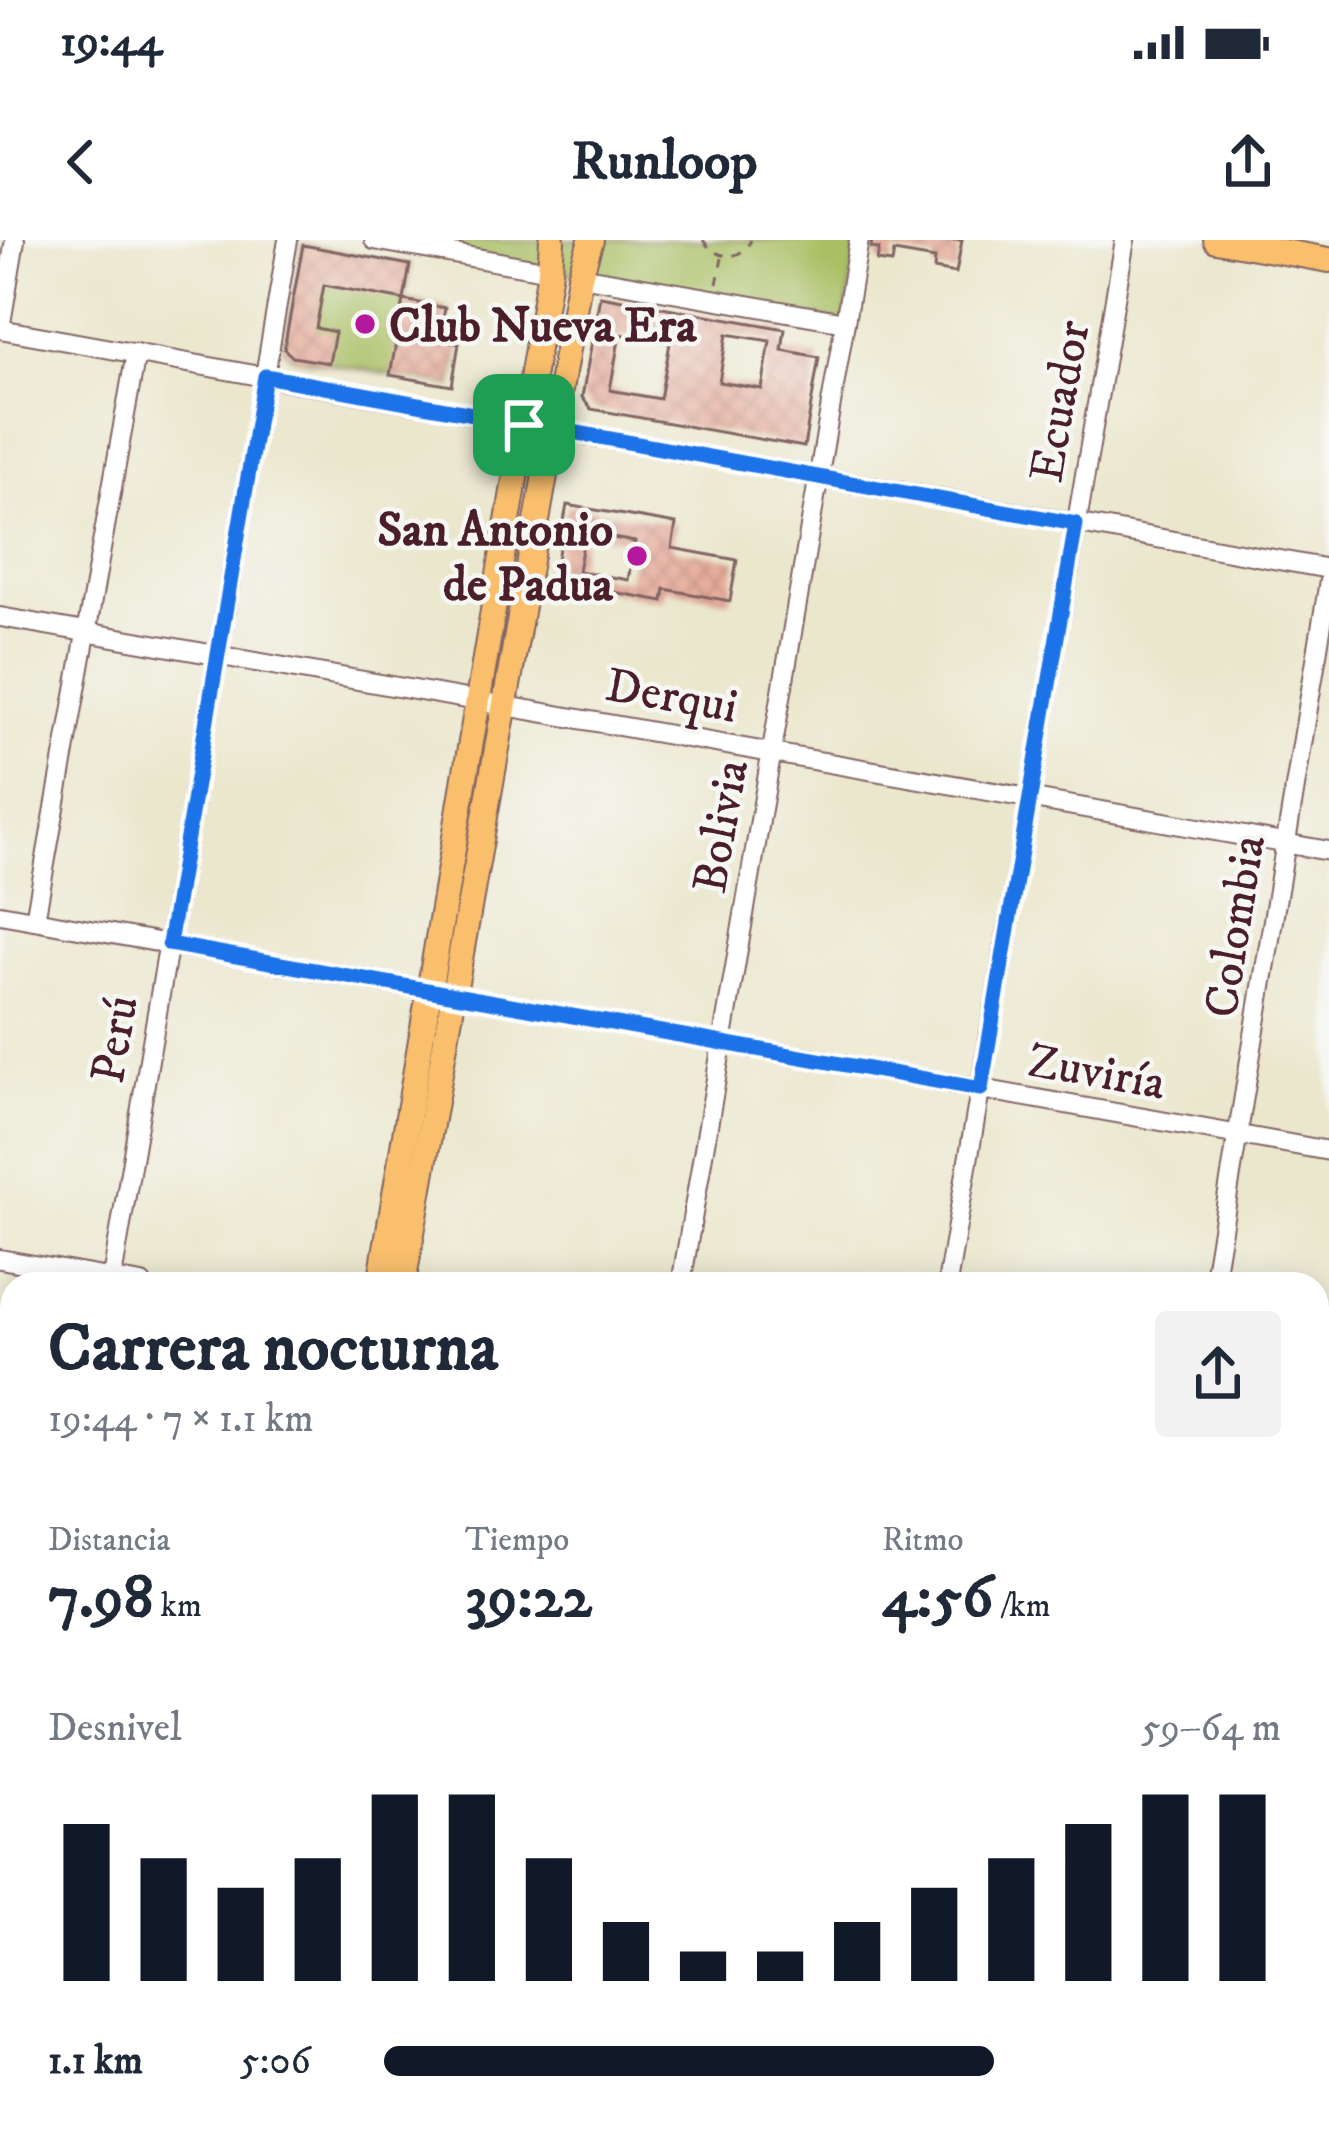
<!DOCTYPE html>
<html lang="es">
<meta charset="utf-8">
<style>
:root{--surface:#fff;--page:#f2f2f3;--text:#1f2937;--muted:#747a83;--accent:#111827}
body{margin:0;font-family:"IM FELL DW Pica",serif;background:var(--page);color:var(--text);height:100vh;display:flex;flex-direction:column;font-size:45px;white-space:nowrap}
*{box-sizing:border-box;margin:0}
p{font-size:39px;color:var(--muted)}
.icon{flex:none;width:66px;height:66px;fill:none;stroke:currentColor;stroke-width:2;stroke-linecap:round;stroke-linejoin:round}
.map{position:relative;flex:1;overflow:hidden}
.details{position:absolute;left:0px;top:1032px;width:1329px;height:861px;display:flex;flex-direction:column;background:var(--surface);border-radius:36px 36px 0 0;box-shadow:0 6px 30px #0003}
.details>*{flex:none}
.pin{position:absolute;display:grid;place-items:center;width:102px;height:102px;color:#fff;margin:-51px;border-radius:24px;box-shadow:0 6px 18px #0006}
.round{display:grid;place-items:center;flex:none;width:126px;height:126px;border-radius:12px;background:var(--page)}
.head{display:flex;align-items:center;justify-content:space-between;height:204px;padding:0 48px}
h1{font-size:66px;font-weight:700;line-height:90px}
.figures{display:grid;grid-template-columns:repeat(3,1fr);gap:18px;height:204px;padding:12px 48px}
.figures div{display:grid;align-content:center}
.figures b{font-size:60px;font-weight:700}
.figures small{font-size:33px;font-weight:400}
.figures p{font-size:33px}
.chart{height:336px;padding:24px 48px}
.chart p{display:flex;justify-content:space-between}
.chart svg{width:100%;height:216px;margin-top:12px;stroke:var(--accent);stroke-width:6}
ul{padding:0 48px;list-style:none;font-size:39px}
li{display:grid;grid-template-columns:192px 144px 1fr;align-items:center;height:90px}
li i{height:30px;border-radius:15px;background:var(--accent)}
.status{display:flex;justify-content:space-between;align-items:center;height:84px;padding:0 60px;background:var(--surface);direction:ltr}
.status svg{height:33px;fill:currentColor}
header{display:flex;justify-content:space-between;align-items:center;height:156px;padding:0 48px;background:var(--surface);font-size:54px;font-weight:700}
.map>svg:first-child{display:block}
</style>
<div class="status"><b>19:44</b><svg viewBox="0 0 49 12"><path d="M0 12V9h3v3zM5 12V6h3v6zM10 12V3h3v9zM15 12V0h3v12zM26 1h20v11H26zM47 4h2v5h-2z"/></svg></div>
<header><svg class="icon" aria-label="back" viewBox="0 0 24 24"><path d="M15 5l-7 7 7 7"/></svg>Runloop<svg class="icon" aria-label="share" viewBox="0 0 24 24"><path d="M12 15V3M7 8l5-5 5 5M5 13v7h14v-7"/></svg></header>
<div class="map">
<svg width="1329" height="1891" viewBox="0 0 1329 1891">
<defs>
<pattern id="building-cross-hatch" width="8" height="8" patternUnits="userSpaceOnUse" patternTransform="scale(3)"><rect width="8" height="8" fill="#e6ad9c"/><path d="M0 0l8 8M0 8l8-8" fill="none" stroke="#c79487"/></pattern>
</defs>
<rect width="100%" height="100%" fill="#f6f6f2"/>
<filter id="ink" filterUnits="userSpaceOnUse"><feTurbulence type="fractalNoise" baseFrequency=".00833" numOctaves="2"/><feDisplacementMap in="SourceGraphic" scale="24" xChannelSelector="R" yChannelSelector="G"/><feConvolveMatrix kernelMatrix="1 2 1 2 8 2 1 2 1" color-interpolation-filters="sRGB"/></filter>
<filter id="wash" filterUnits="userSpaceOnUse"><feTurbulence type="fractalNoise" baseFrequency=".004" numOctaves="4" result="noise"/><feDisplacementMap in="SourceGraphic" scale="48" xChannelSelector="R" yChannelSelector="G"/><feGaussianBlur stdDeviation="2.7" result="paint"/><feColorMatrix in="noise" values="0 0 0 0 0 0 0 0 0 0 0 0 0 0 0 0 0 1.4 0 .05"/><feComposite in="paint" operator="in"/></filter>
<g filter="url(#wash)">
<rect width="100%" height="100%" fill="#ebe7cd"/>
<g fill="#a9bf64" stroke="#7a6f48" stroke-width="3">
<path d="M374,0H859L845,82Z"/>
<path d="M303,5L410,25L404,60L445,68L439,99L459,103L452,146L293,117L284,109Z"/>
</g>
<g id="blocks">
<g fill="url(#building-cross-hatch)" fill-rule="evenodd">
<path d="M872,0H962L956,33L934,29L935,19L894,12L892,23L877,21L879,9L871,8Z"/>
<path d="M303,5L410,25L404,60L324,45L316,88L335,92L329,123L293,117L284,109Z"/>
<path d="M600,56L785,89L782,110L819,117L804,207L591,169L582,157ZM620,94L670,103L660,159L610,150ZM727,94L770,101L762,149L719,142Z"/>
<path d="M404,60L445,68L439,99L459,103L452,146L390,135Z"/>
<path d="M567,265L676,284L672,308L737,320L730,361L665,349L663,361L553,341ZM585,293L635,302L628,340L578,331Z"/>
</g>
</g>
</g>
<g filter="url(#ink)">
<use href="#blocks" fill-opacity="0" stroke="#826564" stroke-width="3"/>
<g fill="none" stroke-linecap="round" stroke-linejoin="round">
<g stroke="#826564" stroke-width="22">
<g id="minor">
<path d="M15,0L0,89L1329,329"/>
<path d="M374,0L550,31"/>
<path d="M580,36L845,82"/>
<path d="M0,377L1329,611"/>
<path d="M0,674L1329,911"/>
<path d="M35,680L136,113"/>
<path d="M0,1019L142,1044"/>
<path d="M111,1044L288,0"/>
<path d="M681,1044L859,0"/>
<path d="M947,1044L1125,0"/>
<path d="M1213,1044L1329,341"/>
<path d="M1317,1254L1329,1256"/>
<path d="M0,1342L12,1344"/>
<path d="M1317,1412L1329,1414"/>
<path d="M1317,1577L1329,1579"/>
<path d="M0,1701L12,1628"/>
<path d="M1297,1881L1329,1887"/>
<path d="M313,1891L315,1881"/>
<path d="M333,1891L335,1881"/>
<path d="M536,1891L537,1881"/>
<path d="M804,1891L805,1881"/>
<path d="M1074,1891L1075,1881"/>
</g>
</g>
<g stroke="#826564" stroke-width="28">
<g id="major">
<path d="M1216,0L1329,20"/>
<path d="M380,1044L550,31L552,0"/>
<path d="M403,1044L580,36L591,0"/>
<path d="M0,1686L12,1691"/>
<path d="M0,1712L12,1717"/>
<path d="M384,1881L407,1891"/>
<path d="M437,1881L460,1891"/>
<path d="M237,1891L239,1881"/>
</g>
</g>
<g stroke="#826564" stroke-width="3" stroke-dasharray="9 9" stroke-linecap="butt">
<path d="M703,0C716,19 740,23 751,0"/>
<path d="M717,44L722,18"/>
</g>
<use href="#minor" stroke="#fff" stroke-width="18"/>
<use href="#major" stroke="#f9bf6d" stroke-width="24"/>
</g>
</g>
<g fill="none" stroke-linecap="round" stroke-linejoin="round" filter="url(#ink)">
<g stroke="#fff" stroke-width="24">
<path id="route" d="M265,136L1076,284L981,849L169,704Z"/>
</g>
<use href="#route" stroke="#1a73e8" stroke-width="15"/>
</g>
<g fill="#b5179e" stroke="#f6f6f2" stroke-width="4.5">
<circle cx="365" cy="84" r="12"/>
<circle cx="637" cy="316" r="12"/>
</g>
<g text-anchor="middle" stroke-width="9" stroke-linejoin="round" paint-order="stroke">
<g font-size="48" font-weight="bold" fill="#4a1f2b" stroke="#f6f6f2" text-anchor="start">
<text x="389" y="101">Club Nueva Era</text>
<text x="613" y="305" text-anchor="end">San Antonio<tspan x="613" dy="55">de Padua</tspan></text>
</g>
<g font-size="48" fill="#4a1f2b" stroke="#f6f6f2">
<text transform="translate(1058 161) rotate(-80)" y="17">Ecuador</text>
<text transform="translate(672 454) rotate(10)" y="17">Derqui</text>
<text transform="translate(719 586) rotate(-80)" y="17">Bolivia</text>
<text transform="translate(1233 686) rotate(-81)" y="17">Colombia</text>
<text transform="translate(113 799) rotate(-80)" y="17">Perú</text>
<text transform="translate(1097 830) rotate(10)" y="17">Zuviría</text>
</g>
</g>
</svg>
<div class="pin" style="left:524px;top:185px;background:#1e9e55"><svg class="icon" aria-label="arrive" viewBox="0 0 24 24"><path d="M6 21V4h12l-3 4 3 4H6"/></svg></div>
<section class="details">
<div class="head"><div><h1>Carrera nocturna</h1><p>19:44 · 7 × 1.1 km</p></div><a class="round"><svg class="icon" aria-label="share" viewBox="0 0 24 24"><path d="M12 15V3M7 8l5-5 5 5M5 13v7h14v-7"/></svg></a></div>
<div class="figures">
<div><p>Distancia</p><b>7.98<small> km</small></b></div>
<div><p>Tiempo</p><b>39:22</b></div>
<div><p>Ritmo</p><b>4:56<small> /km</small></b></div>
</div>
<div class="chart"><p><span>Desnivel</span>59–64 m</p>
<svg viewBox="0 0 160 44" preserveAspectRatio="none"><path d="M5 44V12M15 44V19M25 44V25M35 44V19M45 44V6M55 44V6M65 44V19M75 44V32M85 44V38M95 44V38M105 44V32M115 44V25M125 44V19M135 44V12M145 44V6M155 44V6"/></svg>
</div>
<ul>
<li><b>1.1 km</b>5:06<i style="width:68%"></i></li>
</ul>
</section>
</div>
